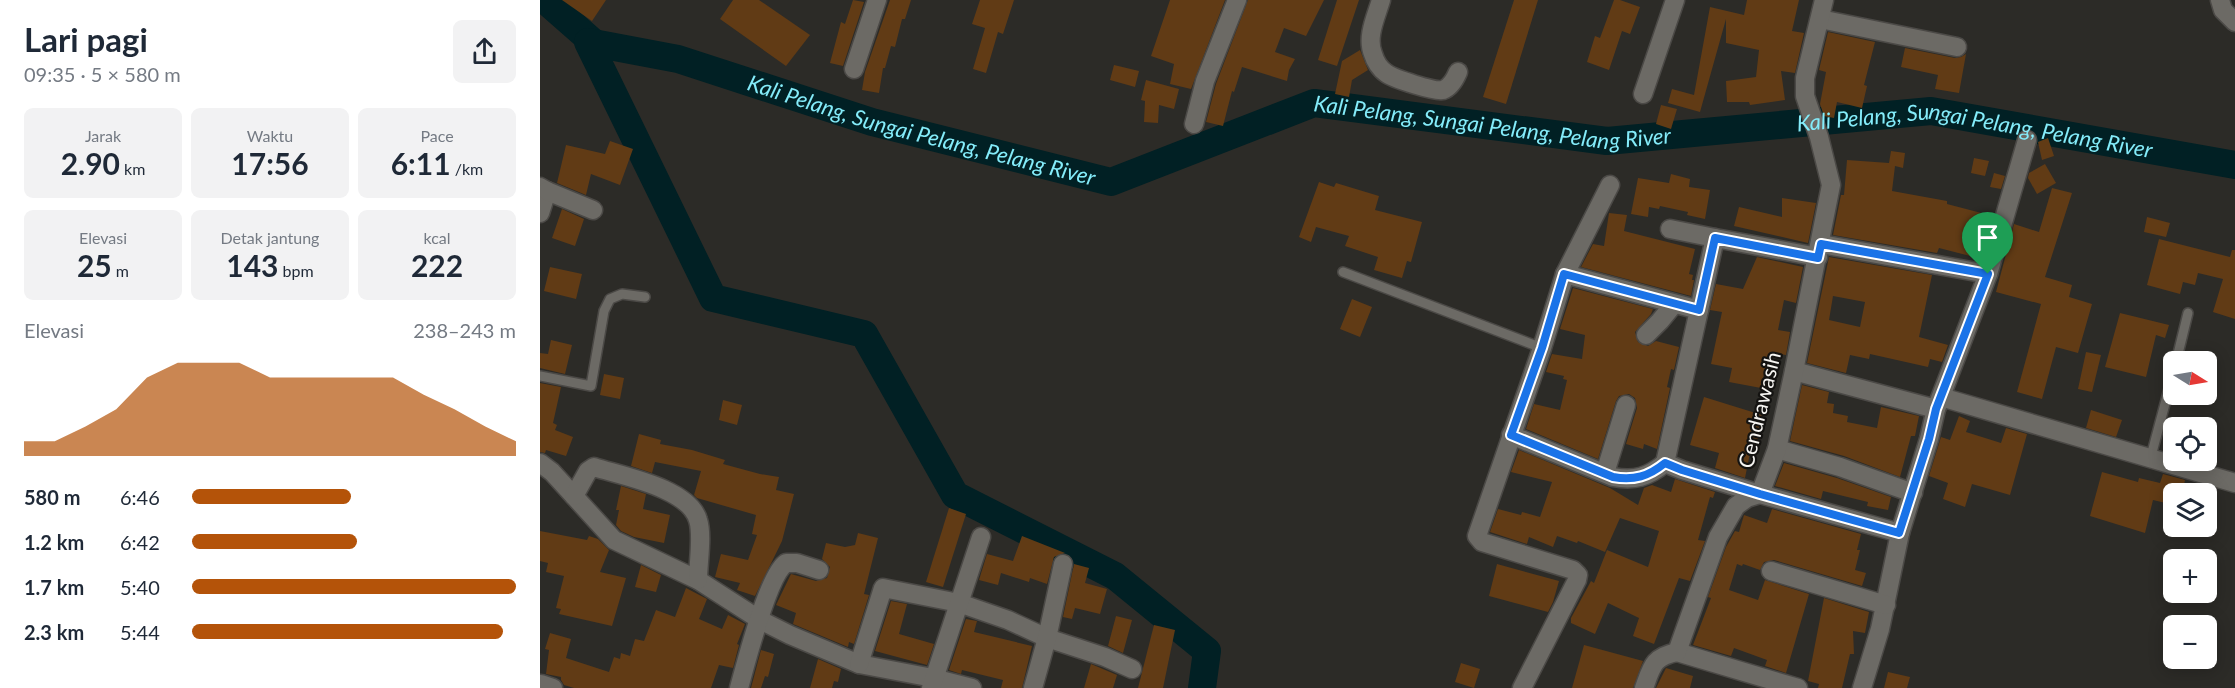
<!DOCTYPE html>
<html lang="id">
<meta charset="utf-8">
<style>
:root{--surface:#fff;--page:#f2f2f3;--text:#1f2937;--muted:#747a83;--accent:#b45309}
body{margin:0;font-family:Lato,sans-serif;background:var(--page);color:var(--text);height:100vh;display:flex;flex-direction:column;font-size:22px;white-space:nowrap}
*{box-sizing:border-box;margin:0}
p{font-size:20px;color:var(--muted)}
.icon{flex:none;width:33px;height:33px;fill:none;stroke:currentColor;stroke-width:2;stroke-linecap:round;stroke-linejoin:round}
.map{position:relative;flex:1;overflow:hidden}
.side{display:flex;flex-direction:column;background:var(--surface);width:540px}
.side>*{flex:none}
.needle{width:39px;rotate:101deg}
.fabs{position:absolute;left:1623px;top:351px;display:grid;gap:12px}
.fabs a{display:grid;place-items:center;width:54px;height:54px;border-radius:9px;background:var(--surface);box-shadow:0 3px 15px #0003;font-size:30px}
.pin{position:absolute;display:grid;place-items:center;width:51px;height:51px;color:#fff;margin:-62px -26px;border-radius:50% 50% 50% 0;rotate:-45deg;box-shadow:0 0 6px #0007}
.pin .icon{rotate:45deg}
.round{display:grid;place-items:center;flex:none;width:63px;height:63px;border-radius:9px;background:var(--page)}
.overview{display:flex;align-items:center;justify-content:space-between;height:102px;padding:0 24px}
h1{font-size:33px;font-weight:700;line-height:45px}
.metrics{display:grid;grid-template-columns:repeat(3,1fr);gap:9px;height:102px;padding:6px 24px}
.metrics div{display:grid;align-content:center;border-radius:9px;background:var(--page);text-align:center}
.metrics b{font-size:30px;font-weight:700}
.metrics small{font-size:16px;font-weight:400}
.metrics p{font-size:16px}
.chart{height:168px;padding:12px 24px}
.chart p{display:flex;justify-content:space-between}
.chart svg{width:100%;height:108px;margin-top:6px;fill:var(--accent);opacity:.7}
ul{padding:0 24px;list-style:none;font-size:20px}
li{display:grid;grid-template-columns:96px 72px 1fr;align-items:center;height:45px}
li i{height:15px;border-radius:8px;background:var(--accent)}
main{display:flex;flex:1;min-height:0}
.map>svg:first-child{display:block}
</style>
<main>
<section class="side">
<div class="overview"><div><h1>Lari pagi</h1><p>09:35 · 5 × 580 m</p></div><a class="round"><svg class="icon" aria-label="share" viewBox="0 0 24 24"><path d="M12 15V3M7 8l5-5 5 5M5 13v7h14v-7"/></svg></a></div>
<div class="metrics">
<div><p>Jarak</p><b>2.90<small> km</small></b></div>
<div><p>Waktu</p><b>17:56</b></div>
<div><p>Pace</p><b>6:11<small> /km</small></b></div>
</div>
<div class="metrics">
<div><p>Elevasi</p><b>25<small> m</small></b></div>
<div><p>Detak jantung</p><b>143<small> bpm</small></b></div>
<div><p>kcal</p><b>222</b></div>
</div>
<div class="chart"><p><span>Elevasi</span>238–243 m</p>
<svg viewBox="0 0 160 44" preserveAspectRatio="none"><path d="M0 44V38L10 38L20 32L30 25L40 12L50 6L60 6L70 6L80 12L90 12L100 12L110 12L120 12L130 19L140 25L150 32L160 38V44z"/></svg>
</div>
<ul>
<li><b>580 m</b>6:46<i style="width:49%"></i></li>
<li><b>1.2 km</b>6:42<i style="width:51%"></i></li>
<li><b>1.7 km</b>5:40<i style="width:100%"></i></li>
<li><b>2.3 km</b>5:44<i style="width:96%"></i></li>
</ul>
</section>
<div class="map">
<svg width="1695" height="688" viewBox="0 0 1695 688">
<rect width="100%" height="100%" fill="#2c2b27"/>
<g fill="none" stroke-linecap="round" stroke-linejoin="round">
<g stroke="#012024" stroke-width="28">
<path d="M5,0L54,43"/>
<path id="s1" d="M662,688L667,651L575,576L415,495L324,334L173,298L48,42L138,59L332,122L571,182L774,103L1067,141L1391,111L1695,165"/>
</g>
</g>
<g fill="#613b15" fill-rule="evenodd">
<path d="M22,0H66L52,21Z"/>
<path d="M193,0H219L270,35L246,66L180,19Z"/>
<path d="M313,0L324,2L303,66L290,63L301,22L305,24Z"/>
<path d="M350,0H371L365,19H362L355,47L351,46L345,68H343L339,93L322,90L325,72Z"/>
<path d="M440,0H474L463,34L458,32L446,73L433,69L445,28L432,24Z"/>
<path d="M630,0H685L651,89L630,84L634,64L611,56Z"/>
<path d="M708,0H784L766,36L744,28L735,52L755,59L749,70L747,81L702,67L694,92L692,91L683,126L666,122L676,84Z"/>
<path d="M797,0H819L797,66L778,60Z"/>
<path d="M974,0H998L966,104L943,97Z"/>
<path d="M1074,0H1080L1100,7L1090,34L1082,31L1069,70L1047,62L1055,36L1060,38Z"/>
<path d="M1207,0H1259L1252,31L1264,33L1255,73L1241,71L1245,100L1210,105L1209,102H1187L1186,81L1216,77L1219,50L1186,43V19L1160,112L1128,103L1132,89L1154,95L1170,7L1204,15Z"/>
<path d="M1288,32L1335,42L1324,85L1327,86L1322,108L1297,102L1294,118L1284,116L1280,104L1286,72L1279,70Z"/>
<path d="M1365,48L1415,58L1421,57L1426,54L1419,93L1395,89L1398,75L1361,67Z"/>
<path d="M820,50L828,70L812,80L809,97L795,94L802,61Z"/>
<path d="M574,65L599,71L595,87L570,80Z"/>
<path d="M606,80L639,89L634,109L619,105L618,123L604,122L605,101L601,100Z"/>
<path d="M1121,105L1137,109L1131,129L1116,124Z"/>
<path d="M1508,138L1514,156L1502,160L1498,142Z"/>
<path d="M70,141L93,149L80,185L51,174L46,195L17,183L26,145L65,154Z"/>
<path d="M1351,151L1365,153L1363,168L1355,166L1352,191L1407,201V204L1449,215L1448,216L1453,218L1446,240L1443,238L1438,258L1399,248L1397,253L1293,235L1301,195H1304L1307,160L1349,163Z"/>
<path d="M1434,158L1449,161L1445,176L1431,173Z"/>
<path d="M1505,164L1516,183L1497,194L1488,178L1489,173Z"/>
<path d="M1454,173L1465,176L1461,189L1450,187Z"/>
<path d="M1131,174L1150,179L1149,187L1170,190L1165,219L1147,215L1148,212L1120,206L1119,209L1109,207L1108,217L1091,214L1098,178L1129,183Z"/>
<path d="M779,182L794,187L796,183L839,196L835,210L882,222L871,262L867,261L862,278L834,270L838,257L805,246L809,236L776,227L771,242L759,237Z"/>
<path d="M1512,188L1532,193L1505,277L1532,285L1529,297L1552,304L1538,353L1516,347L1502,399L1477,392L1501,304L1456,292L1474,224L1499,232Z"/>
<path d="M1242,198L1276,203L1268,243L1194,226L1199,207L1242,217Z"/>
<path d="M22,209L44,219L35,246L12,238Z"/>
<path d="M1069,213L1087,215L1084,231L1155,249L1149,274L1153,275L1152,280H1154L1151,296L1041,267L1053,244L1064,246Z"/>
<path d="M1607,217L1630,223L1626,237L1604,232Z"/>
<path d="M1619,239L1690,257L1692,250H1695V319L1673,312L1683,279L1658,273L1655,285L1643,282L1640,294L1607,285Z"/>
<path d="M1217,257L1263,267L1256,303L1244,300L1238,330L1250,332L1246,355L1234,353L1231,370L1225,369L1221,388L1189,382L1192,368L1171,364L1182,312L1170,310L1176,284L1203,289Z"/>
<path d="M1289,257L1392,275L1379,337L1408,345L1402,362L1390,359L1388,367L1330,354L1329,359L1310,355L1306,373L1267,363ZM1293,296L1325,302L1320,327L1289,320Z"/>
<path d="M10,267L42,274L36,299L4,291Z"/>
<path d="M1033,288L1113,309L1111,314L1095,332L1098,342L1108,346L1116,341L1139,347L1134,370L1131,369L1127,387L1130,388L1117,449L1104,444L1103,449L1086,444L1097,408L1095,398L1089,394L1079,396L1076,401L1058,459L986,429L994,404L1020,410L1027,380L1023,379L1024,376L1006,372L1012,354L1042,359L1045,335L1020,329Z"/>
<path d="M812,299L832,307L820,337L800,329Z"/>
<path d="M1580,313L1629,325L1625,338L1616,335L1606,377L1565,367Z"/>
<path d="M11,340L32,345L25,374L0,368V353L8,354Z"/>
<path d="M1546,352L1561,355L1552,392L1538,389Z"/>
<path d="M64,374L84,378L80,399L60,395Z"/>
<path d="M0,383L21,387L13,423L17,425L15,430L33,437L26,456L6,450L5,453L0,452Z"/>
<path d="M1262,385L1289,392L1287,403L1294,404L1293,413L1308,416L1307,422L1337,428L1341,407L1379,416L1375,436H1371L1360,477L1304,456L1250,441Z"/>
<path d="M1164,397L1222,415L1215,454L1210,453L1205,478L1175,468L1179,453L1150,445Z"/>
<path d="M183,400L202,405L197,425L179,420Z"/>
<path d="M1551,410L1582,420L1576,437L1546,428Z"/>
<path d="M1419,416L1430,421L1426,432L1461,443L1466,428L1487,434L1470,495L1432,484L1425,507L1403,499L1408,483L1389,476L1401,437L1410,440Z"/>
<path d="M99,434L121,440L120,444L152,450L185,460L183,464L220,474L239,477L236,490L254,494L242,541L215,596L197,590L200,583L175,577L181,554L208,560L217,535L212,534L216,515L157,498L154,495L161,471L115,462L112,473L91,466Z"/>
<path d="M979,450L1070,488L1098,505L1104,488L1112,485L1131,492L1135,479L1175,492L1173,498L1170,497L1158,540L1165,541L1150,581L1139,578L1114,644L1093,636L1099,618L1068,603L1055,634L1031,623V618L1051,581L1054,583L1067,550L1108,567L1119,531L1080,518L1065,552L1038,541L1037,543L1017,536L1013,547L989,537L987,544L950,532L958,509L981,515L982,512L1000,517L1012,482L971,472Z"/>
<path d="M1244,463L1297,478L1351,497L1348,510L1327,506L1328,502L1283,491L1281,499L1235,486Z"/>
<path d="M1562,472L1598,482L1599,478L1620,483L1623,474L1645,480L1642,494H1634V505L1613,500L1605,533L1550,516Z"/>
<path d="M81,486L106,494L103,509L130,515L124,543L94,537L81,531L76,525L79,510H76Z"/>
<path d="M409,508L426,514L403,587L386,582Z"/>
<path d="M1232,509L1321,534L1317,550H1320L1315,570L1326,573L1322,586L1234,560L1224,562L1220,570L1203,564L1202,566L1197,564L1189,590L1218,600L1225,580L1269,594L1246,673L1225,666L1227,660L1194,648L1191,656L1153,645L1171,598L1168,597L1186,547L1195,531L1199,532L1204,515L1227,523Z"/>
<path d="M0,531L47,540L49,536L58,539L69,550L60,572L86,578L72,626L19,614L21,609L16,608L24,576L6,572L8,563L0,561Z"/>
<path d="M318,533L338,538L324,594L329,595L314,644L309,642L308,647L253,624L256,613L236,605L251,574L276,581L287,578L290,567L282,559L286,543L305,547L315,545Z"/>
<path d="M482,536L525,553L514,557L507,584L490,578L489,582L461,573L458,585L439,580L447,554L473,561Z"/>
<path d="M534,564L549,568L545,583L567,589L560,614L535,608L532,619L523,617Z"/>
<path d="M957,564L1019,581L1013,602L1008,612L949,596Z"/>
<path d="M101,565L121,575L116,592L95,587Z"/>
<path d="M146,588L167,599L159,619L182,629L188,615L205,624L197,644L199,645L193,668L179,665L171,688H34L24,685L21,680V677L6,674L9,650L5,649L10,633L31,639L26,658L69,672L74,657L80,659L81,653L90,656L95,639L104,641L116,610L135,617Z"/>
<path d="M1284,598L1329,612L1325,633L1313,631L1314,654H1310L1302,688H1278L1279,684L1268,681Z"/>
<path d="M351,601L367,604L359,634L394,644L387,665L335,651Z"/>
<path d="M576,616L592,620L583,653L568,646Z"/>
<path d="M426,619L437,621L434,632L492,646L482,688H461L463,680L422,670L421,674L409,670Z"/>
<path d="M614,625L635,630L623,688H598Z"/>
<path d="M1044,645L1103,661L1093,688H1032Z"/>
<path d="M221,650L234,654L228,677L225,676L221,688H211Z"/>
<path d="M278,659L301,669L298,682L294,681L292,688H270Z"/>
<path d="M921,663L940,669L934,688L915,682Z"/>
<path d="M551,664L577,675L573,688H544Z"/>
<path d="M1126,668L1153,676L1150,688H1116Z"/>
<path d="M1348,672L1370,677L1367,688H1344Z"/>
</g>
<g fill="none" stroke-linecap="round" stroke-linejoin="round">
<g stroke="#4b4946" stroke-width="12">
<g id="service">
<path d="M803,272L1002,348"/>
<path d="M1636,362L1648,313"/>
<path d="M0,376L51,386L64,311L70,299L82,294L105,297"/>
<path d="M1610,460L1634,370"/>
</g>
</g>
<g stroke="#4b4946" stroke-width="21">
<g id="minor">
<path d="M841,0C836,17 826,37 833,54C835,61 840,69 846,73C854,79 895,92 903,90C911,87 915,79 918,72"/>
<path d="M1680,0L1683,10L1695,22"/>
<path d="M1280,19L1417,47"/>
<path d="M314,69L337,0"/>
<path d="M1103,94L1135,0"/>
<path d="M654,124L665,81L697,0"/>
<path d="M0,187L7,191L0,213"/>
<path d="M7,191L53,210"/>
<path d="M1130,229L1175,238"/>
<path d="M1281,244L1448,274L1396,409L1389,439L1360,533L1340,629L1322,688"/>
<path d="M1025,274L1159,310L1125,463L1142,470L1220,494L1360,533"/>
<path d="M1448,274L1487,140"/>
<path d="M1159,310L1175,238L1278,257"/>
<path d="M1106,335L1120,321L1134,304"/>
<path d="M1254,371L1396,409"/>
<path d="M1401,397L1695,483"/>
<path d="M971,435L1073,477C1095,481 1108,477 1125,463"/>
<path d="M1237,449L1300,467L1373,493"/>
<path d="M0,463L12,472L74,540L158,580L220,620L250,635L319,664L393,678L432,688"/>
<path d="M1065,473L1086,405"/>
<path d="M34,496L48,471L54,467C82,476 149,488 158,520C163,535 158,563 158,580"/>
<path d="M1231,571L1346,605"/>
<path d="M1137,652L1258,688"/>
<path d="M319,664L343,588L419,603L468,620L507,638L565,657L592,669"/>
<path d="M1,684L13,688"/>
<path d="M199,688C206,663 228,575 246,563H257L279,570"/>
<path d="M391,688L441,537"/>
<path d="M493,688L507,638L523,564"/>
<path d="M982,688L1037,580L1038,575L1033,570L942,542L937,536L1002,348L1025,274L1070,185"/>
<path d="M1104,688C1112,666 1113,657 1137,652L1178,537L1196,506L1207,498L1220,494L1237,449L1254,371L1291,185L1279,137L1265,96V78L1284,0"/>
</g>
</g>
<use href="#service" stroke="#6c6a65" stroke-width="9"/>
<use href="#minor" stroke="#6c6a65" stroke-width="18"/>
</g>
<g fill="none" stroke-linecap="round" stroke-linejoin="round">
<g stroke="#fff" stroke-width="12">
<path id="route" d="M1175,238L1278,258L1281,244L1448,274L1396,409L1389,439L1359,533L1220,494L1142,470L1125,463C1109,476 1094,481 1073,477L971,435L1002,348L1024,274L1159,310Z"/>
</g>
<use href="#route" stroke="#1a73e8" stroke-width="8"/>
</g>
<g text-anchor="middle" stroke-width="4.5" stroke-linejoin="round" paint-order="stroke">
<g font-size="21" fill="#f6f5f2" stroke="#141311">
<text transform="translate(1220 410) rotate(-76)" y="7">Cendrawasih</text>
</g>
<g font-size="22" font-style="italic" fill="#84ecfa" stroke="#141311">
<text dy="8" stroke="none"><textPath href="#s1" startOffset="1900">Kali Pelang, Sungai Pelang, Pelang River</textPath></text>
<text dy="8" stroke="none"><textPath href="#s1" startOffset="1306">Kali Pelang, Sungai Pelang, Pelang River</textPath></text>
<text dy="8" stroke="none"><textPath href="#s1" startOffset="2386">Kali Pelang, Sungai Pelang, Pelang River</textPath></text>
</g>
</g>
</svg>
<div class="fabs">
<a><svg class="needle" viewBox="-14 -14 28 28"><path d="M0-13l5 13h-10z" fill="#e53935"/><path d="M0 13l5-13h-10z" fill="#747a83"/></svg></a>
<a><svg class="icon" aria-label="locate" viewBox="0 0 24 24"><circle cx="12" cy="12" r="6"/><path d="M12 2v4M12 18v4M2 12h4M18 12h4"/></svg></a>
<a><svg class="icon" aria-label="layers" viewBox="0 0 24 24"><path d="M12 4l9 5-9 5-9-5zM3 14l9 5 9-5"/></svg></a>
<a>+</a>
<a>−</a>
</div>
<div class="pin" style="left:1448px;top:274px;background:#1e9e55"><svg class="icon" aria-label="arrive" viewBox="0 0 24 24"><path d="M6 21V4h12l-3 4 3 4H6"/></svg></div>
</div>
</main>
